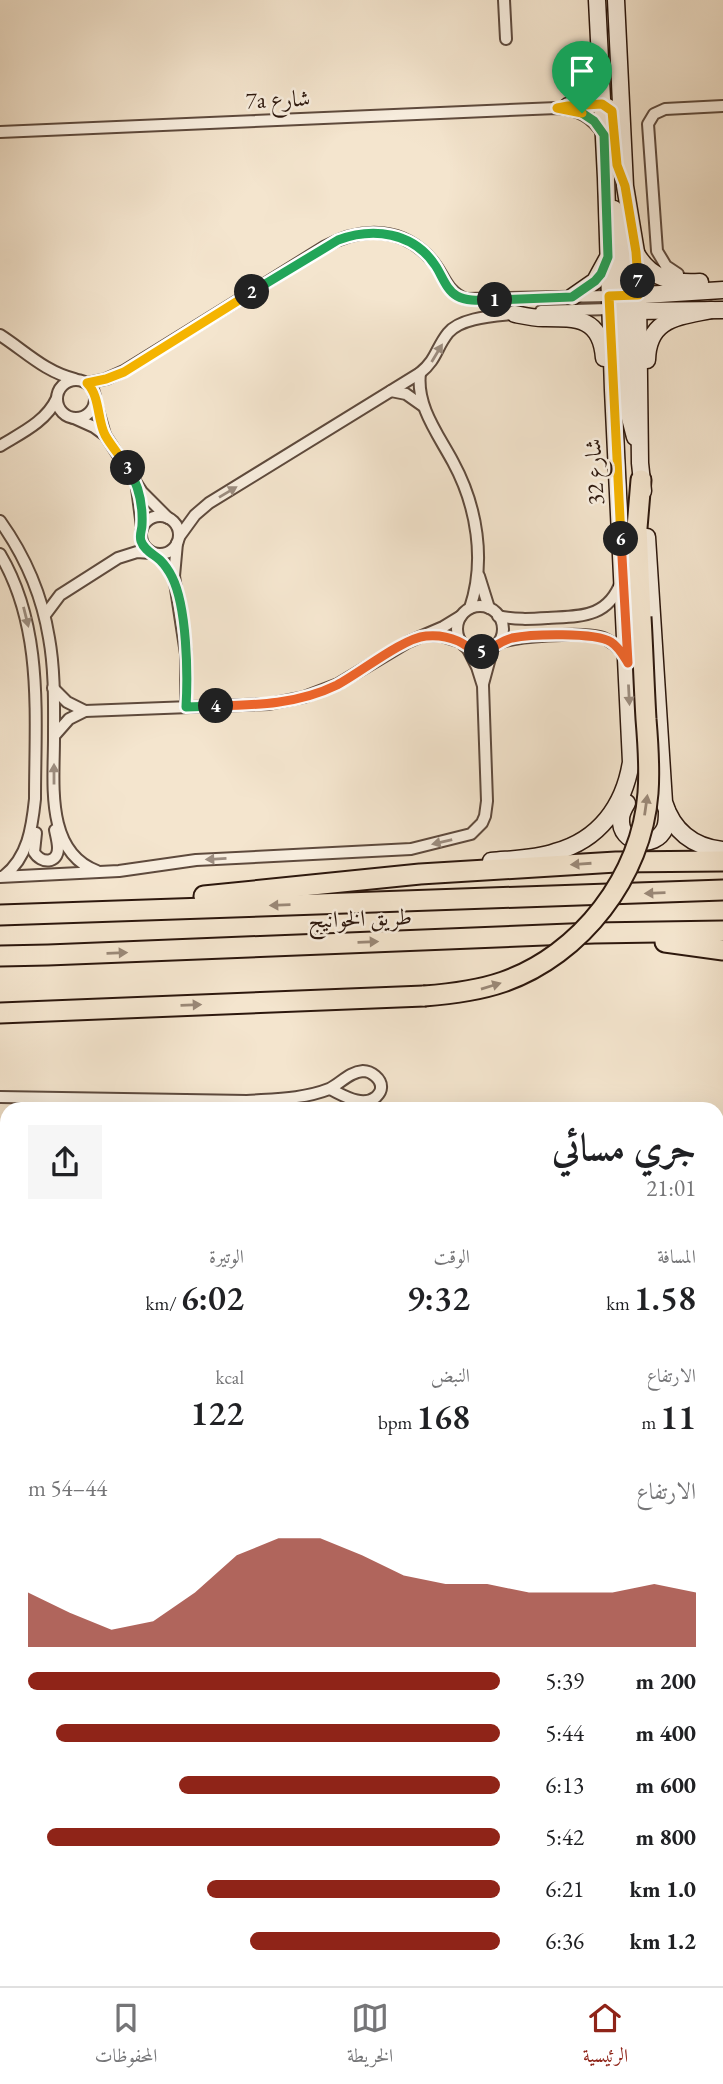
<!DOCTYPE html>
<html lang="ar">
<meta charset="utf-8">
<style>
:root{--surface:#fff;--page:#f6f6f6;--text:#202124;--muted:#757577;--line:#e0e0e0;--accent:#8f2418}
body{margin:0;font-family:"EB Garamond",Amiri,serif;background:var(--page);color:var(--text);direction:rtl;height:100vh;display:flex;flex-direction:column;font-size:26px;white-space:nowrap}
*{box-sizing:border-box;margin:0}
p{font-size:23px;color:var(--muted)}
.icon{flex:none;width:38px;height:38px;fill:none;stroke:currentColor;stroke-width:2;stroke-linecap:round;stroke-linejoin:round}
.map{position:relative;flex:1;overflow:hidden;direction:ltr}
.sheet{position:absolute;left:0px;top:1102px;width:724px;height:884px;display:flex;flex-direction:column;background:var(--surface);border-radius:21px 21px 0 0;box-shadow:0 7px 28px #0002;direction:rtl}
.sheet>*{flex:none}
.pin{position:absolute;display:grid;place-items:center;width:60px;height:60px;color:#fff;margin:-72px -30px;border-radius:50% 50% 50% 0;rotate:-45deg;box-shadow:0 0 7px #0007}
.pin .icon{rotate:45deg}
.km{position:absolute;width:35px;height:35px;margin:-18px;border-radius:50%;background:#222;color:#fff;font-size:19px;line-height:35px;text-align:center}
.round{display:grid;place-items:center;flex:none;width:74px;height:74px;border-radius:0px;background:var(--page)}
.headline{display:flex;align-items:center;justify-content:space-between;height:119px;padding:0 28px}
h1{font-size:38px;font-weight:600;line-height:52px}
.figures{display:grid;grid-template-columns:repeat(3,1fr);gap:10px;height:119px;padding:7px 28px}
.figures div{display:grid;align-content:center}
.figures b{font-size:35px;font-weight:600}
.figures small{font-size:19px;font-weight:400}
.figures p{font-size:19px}
.chart{height:196px;padding:14px 28px}
.chart p{display:flex;justify-content:space-between}
.chart svg{width:100%;height:126px;margin-top:7px;fill:var(--accent);opacity:.7}
ul{padding:0 28px;list-style:none;font-size:23px}
li{display:grid;grid-template-columns:112px 84px 1fr;align-items:center;height:52px}
li i{height:18px;border-radius:9px;background:var(--accent)}
.menu{display:flex;justify-content:space-around;align-items:center;height:98px;border-top:2px solid var(--line);background:var(--surface);font-size:19px;color:var(--muted)}
.menu a{display:grid;justify-items:center;gap:4px}
.menu .current{color:var(--accent)}
.map>svg:first-child{display:block}
</style>
<div class="map">
<svg width="723" height="1986" viewBox="0 0 723 1986">
<rect width="100%" height="100%" fill="#f4e5ce"/>
<filter id="stains"><feTurbulence type="fractalNoise" baseFrequency=".00286" numOctaves="4"/><feColorMatrix values="0 0 0 0 .2 0 0 0 0 .09 0 0 0 0 .02 0 0 0 .5 -.17"/></filter>
<radialGradient id="worn" r=".72"><stop offset=".6" stop-color="#630" stop-opacity="0"/><stop offset="1" stop-color="#630" stop-opacity=".3"/></radialGradient>
<g fill="none" stroke-linecap="round" stroke-linejoin="round">
<g stroke="#5e4a3d" stroke-width="14">
<g id="street">
<path d="M504,0L506,39"/>
<path d="M570,105C585,97 592,85 600,70"/>
<path d="M0,132L557,108C579,110 591,116 603,134"/>
<path d="M678,274L666,266L657,251L648,124L654,114L665,109L723,106"/>
<path d="M541,311L609,309"/>
<path d="M0,335C25,351 45,372 75,379"/>
<path d="M420,373C416,406 438,434 453,462C477,506 486,561 470,608"/>
<circle cx="76" cy="399" r="19"/>
<path d="M87,383L106,379L124,371L324,247C362,226 405,226 434,263C445,277 447,292 466,299L609,296"/>
<path d="M391,391L406,394L423,406"/>
<path d="M95,400L105,435L142,492L168,518"/>
<path d="M74,418L94,427L105,435"/>
<path d="M0,446C21,433 46,422 57,398"/>
<path d="M137,488L142,527"/>
<circle cx="160" cy="535" r="19"/>
<path d="M0,521C25,556 42,595 49,638C55,671 54,706 54,739C54,783 45,852 97,871"/>
<path d="M179,537L195,515L209,503L420,373C437,359 436,348 448,333C462,316 500,316 521,313"/>
<path d="M177,543L174,576L186,654V707"/>
<path d="M0,554C44,628 35,716 35,799C32,828 28,857 4,876"/>
<path d="M479,576L489,608"/>
<circle cx="480" cy="629" r="23"/>
<path d="M45,615L60,595L118,558L137,552L151,553"/>
<path d="M498,616C515,620 531,619 548,618C580,616 608,618 621,582"/>
<path d="M429,635L442,636L461,642"/>
<path d="M497,644C513,636 582,632 600,637C611,640 619,648 625,657"/>
<path d="M483,684L493,647"/>
<path d="M53,688L67,702L85,711"/>
<path d="M54,736L69,719L85,711L269,704L304,697L338,684L408,642L443,627L461,616"/>
<path d="M36,833L34,852C41,864 58,864 58,848C58,842 56,835 55,830"/>
<path d="M0,877L119,871L196,860L411,849L471,834L482,823L485,816L487,801L483,686L477,667L468,649"/>
<path d="M0,1097L247,1101C274,1099 304,1099 329,1089C340,1084 349,1072 363,1071C371,1071 382,1079 381,1088C381,1091 378,1095 376,1097C362,1108 343,1095 330,1089"/>
<path d="M0,1188L7,1189"/>
<path d="M718,1275L720,1248L723,1240"/>
<path d="M0,1306H7"/>
<path d="M718,1315H723"/>
<path d="M0,1401H7"/>
<path d="M718,1412H723"/>
<path d="M0,1604H7"/>
<path d="M718,1612H723"/>
<path d="M0,1766H7"/>
<path d="M718,1780H723"/>
<path d="M0,1908H7"/>
<path d="M718,1918H723"/>
<path d="M0,1981L97,1983"/>
<path d="M707,1986L708,1979"/>
</g>
</g>
<g stroke="#2c170d" stroke-width="19">
<g id="secondary">
<path d="M616,0L625,186L636,252L638,295L640,463L643,491"/>
<path d="M568,106L602,104L611,109"/>
<path d="M614,209L620,237L623,290L627,300L634,308"/>
<path d="M636,253C650,278 672,284 700,282"/>
<path d="M609,296L618,302L625,314L629,414L635,437"/>
<path d="M629,296L723,290"/>
<path d="M572,297L595,281L607,259"/>
<path d="M629,311L723,310"/>
<path d="M515,314C525,316 534,318 543,318C576,318 601,317 604,358"/>
<path d="M647,360C648,318 678,317 711,310"/>
<path d="M647,537L664,802C673,831 693,847 723,850"/>
<path d="M627,803C624,808 621,813 621,819C619,844 655,851 665,828C667,823 667,817 667,811"/>
<path d="M491,861C512,859 535,859 555,852C599,840 624,806 631,762L613,390L606,178L597,0"/>
<path d="M0,1492H7"/>
<path d="M718,1503H723"/>
<path d="M0,1512H7"/>
<path d="M718,1522H723"/>
</g>
</g>
<g stroke="#2c170d" stroke-width="23">
<g id="highway">
<path d="M641,617L637,528L641,480"/>
<path d="M204,896L420,874L616,862L723,861"/>
<path d="M0,915L723,890"/>
<path d="M665,942L723,950"/>
<path d="M0,956L48,955L594,933L723,931"/>
<path d="M0,1013L424,996"/>
</g>
</g>
<use href="#street" stroke="#f8eedf" stroke-width="10"/>
<use href="#secondary" stroke="#f8eedf" stroke-width="16"/>
<use href="#highway" stroke="#f4e5ce" stroke-width="19"/>
<g stroke="#2c170d" stroke-width="23" stroke-linecap="butt">
<path id="highway-bridge" d="M424,996C451,994 477,991 503,982C581,955 642,876 648,793C650,768 648,743 646,719C644,685 643,651 641,617"/>
</g>
<use href="#highway-bridge" stroke="#f4e5ce" stroke-width="19"/>
</g>
<defs><path id="oneway-solid" d="M-6-.8H1V-3.2L6.5 0L1 3.2V.8H-6Z" transform="scale(1.75)"/></defs>
<g fill="#9c8d80">
<use href="#oneway-solid" transform="translate(437 353) rotate(-59)"/>
<use href="#oneway-solid" transform="translate(228 492) rotate(-31)"/>
<use href="#oneway-solid" transform="translate(26 617) rotate(76)"/>
<use href="#oneway-solid" transform="translate(629 695) rotate(87)"/>
<use href="#oneway-solid" transform="translate(54 774) rotate(-90)"/>
<use href="#oneway-solid" transform="translate(442 842) rotate(167)"/>
<use href="#oneway-solid" transform="translate(216 859) rotate(177)"/>
</g>
<g fill="#9a8877">
<use href="#oneway-solid" transform="translate(646 805) rotate(-82)"/>
<use href="#oneway-solid" transform="translate(581 864) rotate(176)"/>
<use href="#oneway-solid" transform="translate(655 893) rotate(178)"/>
<use href="#oneway-solid" transform="translate(280 905) rotate(178)"/>
<use href="#oneway-solid" transform="translate(368 942) rotate(-2)"/>
<use href="#oneway-solid" transform="translate(117 953) rotate(-2)"/>
<use href="#oneway-solid" transform="translate(491 986) rotate(-17)"/>
<use href="#oneway-solid" transform="translate(191 1005) rotate(-2)"/>
</g>
<g fill="none" stroke-linecap="round" stroke-linejoin="round">
<g stroke="#fff" stroke-width="14">
<path id="split-1" d="M495,300L572,297L595,281L601,274L608,257L604,135L594,121L582,113"/>
</g>
<g stroke="#fff" stroke-width="14">
<path id="split-2" d="M252,292L338,240C373,227 413,232 435,265C442,275 446,290 457,296C468,302 483,300 495,300"/>
</g>
<g stroke="#fff" stroke-width="14">
<path id="split-3" d="M128,468C121,457 111,446 105,435C97,419 100,396 87,383L106,379L124,372L252,292"/>
</g>
<g stroke="#fff" stroke-width="14">
<path id="split-4" d="M128,468C138,484 143,505 142,525C142,530 139,535 141,541C144,550 153,554 160,560C165,565 169,571 172,577C187,607 188,674 186,707L216,706"/>
</g>
<g stroke="#fff" stroke-width="14">
<path id="split-5" d="M216,706C258,705 298,704 337,685C360,673 403,638 426,636C436,635 449,637 458,641C467,645 471,651 482,652"/>
</g>
<g stroke="#fff" stroke-width="14">
<path id="split-6" d="M482,652C493,649 500,641 512,638C531,634 595,632 611,642C619,647 623,655 628,663L621,539"/>
</g>
<g stroke="#fff" stroke-width="14">
<path id="split-7" d="M621,539L609,296L638,295V281"/>
</g>
<g stroke="#fff" stroke-width="14">
<path id="split-8" d="M582,113L557,108L568,106L602,104L612,111L617,165L625,186L636,252L638,281"/>
</g>
<use href="#split-1" stroke="#22a559" stroke-width="9"/>
<use href="#split-2" stroke="#22a559" stroke-width="9"/>
<use href="#split-3" stroke="#f5b400" stroke-width="9"/>
<use href="#split-4" stroke="#22a559" stroke-width="9"/>
<use href="#split-5" stroke="#f0652b" stroke-width="9"/>
<use href="#split-6" stroke="#f0652b" stroke-width="9"/>
<use href="#split-7" stroke="#f5b400" stroke-width="9"/>
<use href="#split-8" stroke="#f5b400" stroke-width="9"/>
</g>
<g text-anchor="middle" stroke-width="5" stroke-linejoin="round" paint-order="stroke">
<g font-size="23" fill="#2c170d" stroke="#f8eedf">
<text transform="translate(278 99) rotate(-2)" y="8">7a شارع</text>
<text transform="translate(594 472) rotate(-93)" y="8">شارع 32</text>
<text transform="translate(360 918) rotate(-2)" y="8">طريق الخوانيج</text>
</g>
</g>
<rect width="100%" height="100%" filter="url(#stains)"/>
<rect width="100%" height="100%" fill="url(#worn)"/>
</svg>
<div class="pin" style="left:582px;top:113px;background:#1e9e55"><svg class="icon" aria-label="arrive" viewBox="0 0 24 24"><path d="M6 21V4h12l-3 4 3 4H6"/></svg></div>
<b class="km" style="left:495px;top:300px">1</b>
<b class="km" style="left:252px;top:292px">2</b>
<b class="km" style="left:128px;top:468px">3</b>
<b class="km" style="left:216px;top:706px">4</b>
<b class="km" style="left:482px;top:652px">5</b>
<b class="km" style="left:621px;top:539px">6</b>
<b class="km" style="left:638px;top:281px">7</b>
<section class="sheet">
<div class="headline"><div><h1>جري مسائي</h1><p>21:01</p></div><a class="round"><svg class="icon" aria-label="share" viewBox="0 0 24 24"><path d="M12 15V3M7 8l5-5 5 5M5 13v7h14v-7"/></svg></a></div>
<div class="figures">
<div><p>المسافة</p><b>1.58<small> km</small></b></div>
<div><p>الوقت</p><b>9:32</b></div>
<div><p>الوتيرة</p><b>6:02<small> /km</small></b></div>
</div>
<div class="figures">
<div><p>الارتفاع</p><b>11<small> m</small></b></div>
<div><p>النبض</p><b>168<small> bpm</small></b></div>
<div><p>kcal</p><b>122</b></div>
</div>
<div class="chart"><p><span>الارتفاع</span>44–54 m</p>
<svg viewBox="0 0 160 44" preserveAspectRatio="none"><path d="M0 44V25L10 32L20 38L30 35L40 25L50 12L60 6L70 6L80 12L90 19L100 22L110 22L120 25L130 25L140 25L150 22L160 25V44z"/></svg>
</div>
<ul>
<li><b>200 m</b>5:39<i style="width:100%"></i></li>
<li><b>400 m</b>5:44<i style="width:94%"></i></li>
<li><b>600 m</b>6:13<i style="width:68%"></i></li>
<li><b>800 m</b>5:42<i style="width:96%"></i></li>
<li><b>1.0 km</b>6:21<i style="width:62%"></i></li>
<li><b>1.2 km</b>6:36<i style="width:53%"></i></li>
</ul>
</section>
</div>
<nav class="menu">
<a class="current"><svg class="icon" aria-label="home" viewBox="0 0 24 24"><path d="M3 11l9-7 9 7M6 9v11h12V9"/></svg>الرئيسية</a>
<a><svg class="icon" aria-label="map" viewBox="0 0 24 24"><path d="M3 6l6-2 6 2 6-2v14l-6 2-6-2-6 2zM9 4v14M15 6v14"/></svg>الخريطة</a>
<a><svg class="icon" aria-label="saved" viewBox="0 0 24 24"><path d="M7 4h10v16l-5-4-5 4z"/></svg>المحفوظات</a>
</nav>
